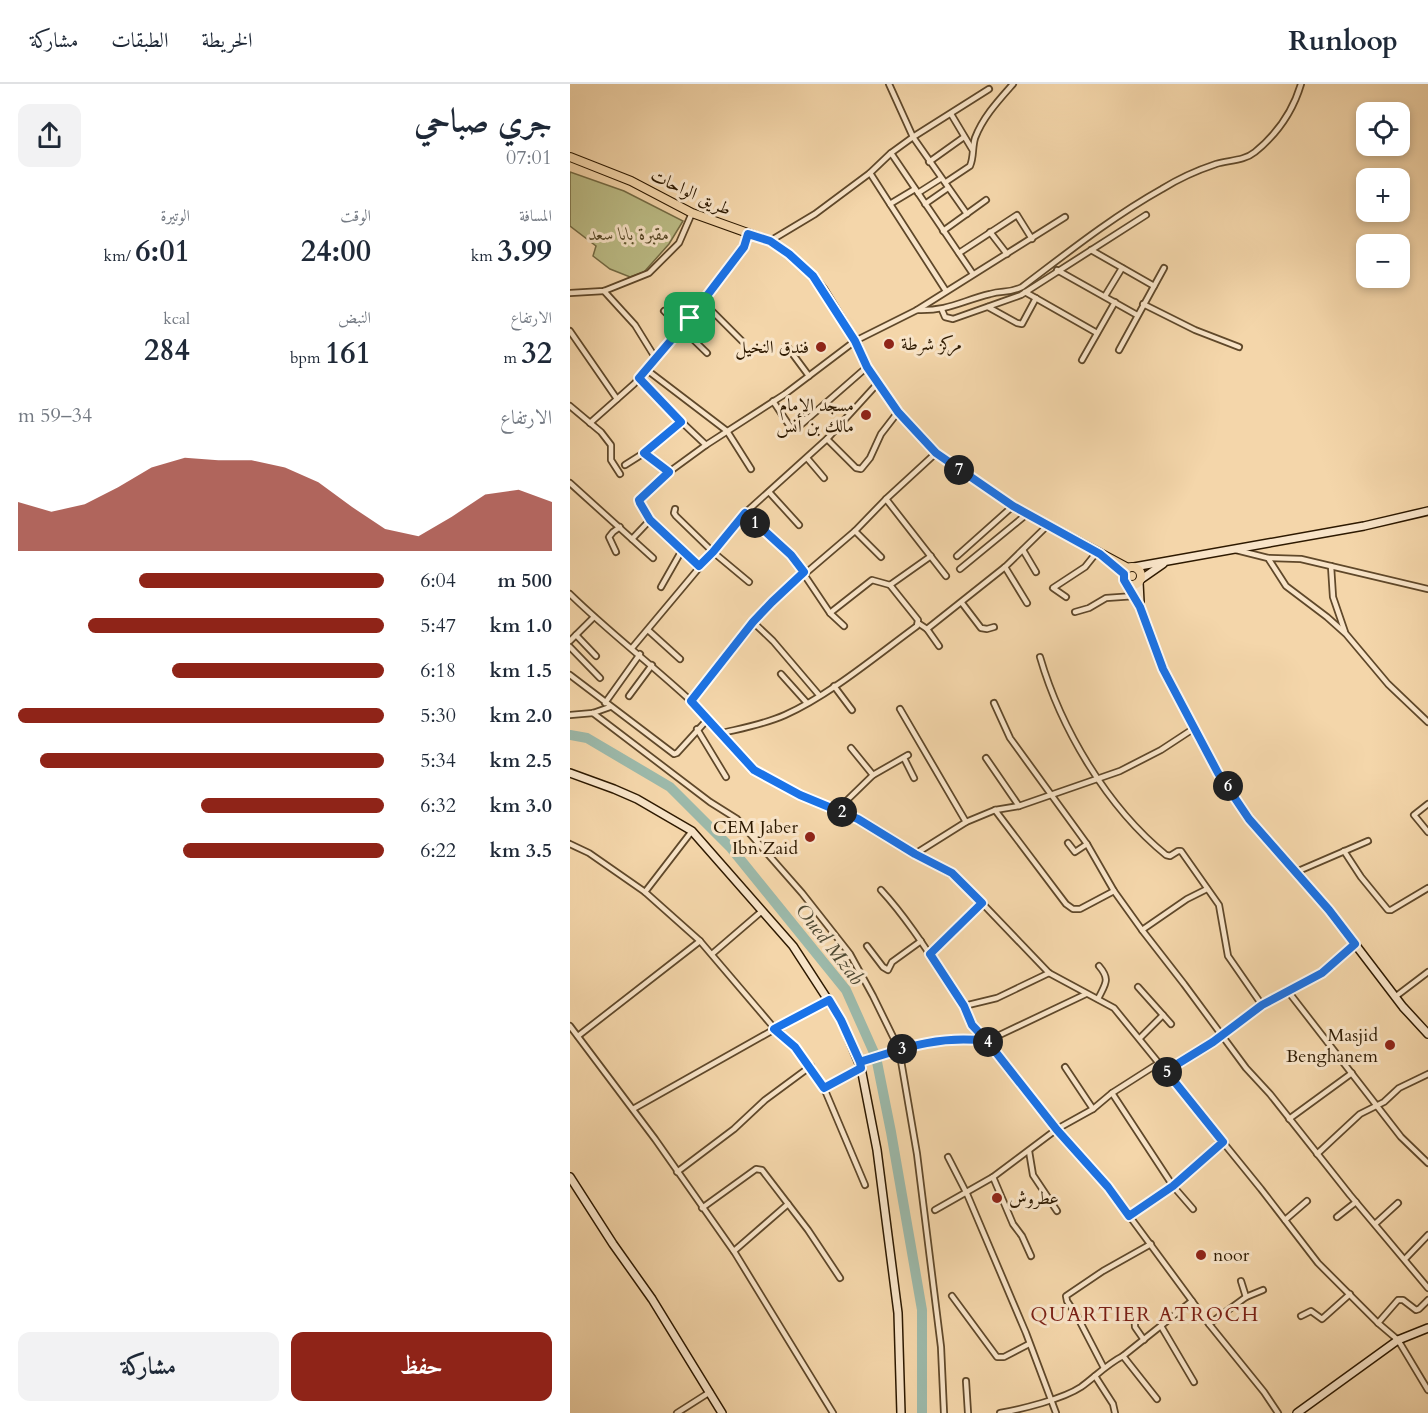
<!DOCTYPE html>
<html lang="ar">
<meta charset="utf-8">
<style>
:root{--surface:#fff;--page:#f2f2f3;--text:#1f2937;--muted:#747a83;--line:#e0e1e3;--accent:#8f2418}
body{margin:0;font-family:Cardo,Amiri,serif;background:var(--page);color:var(--text);direction:rtl;height:100vh;display:flex;flex-direction:column;font-size:22px;white-space:nowrap}
*{box-sizing:border-box;margin:0}
p{font-size:20px;color:var(--muted)}
.icon{flex:none;width:33px;height:33px;fill:none;stroke:currentColor;stroke-width:2;stroke-linecap:round;stroke-linejoin:round}
.map{position:relative;flex:1;overflow:hidden;direction:ltr}
.sheet{display:flex;flex-direction:column;background:var(--surface);width:570px}
.sheet>*{flex:none}
.controls{position:absolute;left:786px;top:18px;display:grid;gap:12px}
.controls a{display:grid;place-items:center;width:54px;height:54px;border-radius:12px;background:var(--surface);box-shadow:0 3px 9px #0003;font-size:30px}
.pin{position:absolute;display:grid;place-items:center;width:51px;height:51px;color:#fff;margin:-26px;border-radius:12px;box-shadow:0 3px 9px #0006}
.km{position:absolute;width:30px;height:30px;margin:-15px;border-radius:50%;background:#222;color:#fff;font-size:16px;line-height:30px;text-align:center}
.round{display:grid;place-items:center;flex:none;width:63px;height:63px;border-radius:12px;background:var(--page)}
.headline{display:flex;align-items:center;justify-content:space-between;height:102px;padding:0 18px}
h1{font-size:33px;font-weight:600;line-height:45px}
.figures{display:grid;grid-template-columns:repeat(3,1fr);gap:9px;height:102px;padding:6px 18px}
.figures div{display:grid;align-content:center}
.figures b{font-size:30px;font-weight:600}
.figures small{font-size:16px;font-weight:400}
.figures p{font-size:16px}
.chart{height:168px;padding:12px 18px}
.chart p{display:flex;justify-content:space-between}
.chart svg{width:100%;height:108px;margin-top:6px;fill:var(--accent);opacity:.7}
.button{display:flex;gap:12px;margin-top:auto;padding:12px 18px}
.button a{flex:1;height:69px;border-radius:12px;background:var(--accent);color:#fff;font-size:24px;font-weight:600;line-height:69px;text-align:center}
.button a+a{background:var(--page);color:var(--text)}
ul{padding:0 18px;list-style:none;font-size:20px}
li{display:grid;grid-template-columns:96px 72px 1fr;align-items:center;height:45px}
li i{height:15px;border-radius:8px;background:var(--accent)}
header{display:flex;align-items:center;gap:36px;box-sizing:border-box;height:84px;padding:0 30px;background:var(--surface);border-bottom:2px solid var(--line)}
header strong{font-size:28px}
nav{display:flex;gap:33px;margin-inline-start:auto;font-size:21px}
main{display:flex;flex:1;min-height:0}
.map>svg:first-child{display:block}
</style>
<header>
<strong>Runloop</strong>
<nav><a>الخريطة</a><a>الطبقات</a><a>مشاركة</a></nav>
</header>
<main>
<div class="map">
<svg width="858" height="1329" viewBox="0 0 858 1329">
<rect width="100%" height="100%" fill="#f4d6aa"/>
<filter id="stains"><feTurbulence type="fractalNoise" baseFrequency=".00333" numOctaves="4"/><feColorMatrix values="0 0 0 0 .2 0 0 0 0 .09 0 0 0 0 .02 0 0 0 .5 -.17"/></filter>
<radialGradient id="worn" r=".72"><stop offset=".6" stop-color="#630" stop-opacity="0"/><stop offset="1" stop-color="#630" stop-opacity=".3"/></radialGradient>
<path fill="#bcbd87" stroke="#746b44" stroke-width="1.5" d="M0,88L54,107L113,137L99,160L74,188L60,193L40,185L23,172L26,162L0,142Z"/>
<g fill="none" stroke-linecap="round" stroke-linejoin="round">
<path stroke="#9cb9aa" stroke-width="10" d="M0,651L17,654L100,703L161,764L276,906L306,973L321,1048L352,1226V1329"/>
<g stroke="#5f482a" stroke-width="8">
<g id="street">
<path d="M319,0L343,53L397,130"/>
<path d="M381,30L402,65"/>
<path d="M321,69L403,190"/>
<path d="M359,78L394,53"/>
<path d="M300,89L376,207"/>
<path d="M376,98L400,82C404,73 402,64 405,54C413,33 428,17 443,0"/>
<path d="M348,109L370,95"/>
<path d="M320,120L345,105"/>
<path d="M355,120L378,104"/>
<path d="M373,147L416,116"/>
<path d="M420,148L437,170"/>
<path d="M200,157L245,130L300,89L321,69L343,53L419,5"/>
<path d="M521,166L584,202"/>
<path d="M389,169L447,131L462,155"/>
<path d="M487,186L567,231"/>
<path d="M34,207L65,241L86,275"/>
<path d="M455,208L527,249"/>
<path d="M0,209L34,207L79,189L109,159L122,129"/>
<path d="M535,212L552,184"/>
<path d="M573,220L625,246L669,263"/>
<path d="M418,223L447,239L452,240L466,214"/>
<path d="M347,226C379,227 391,217 420,210C433,206 437,210 452,203C497,169 542,133 592,105C608,95 628,86 646,80C659,76 674,77 685,68C707,50 723,27 731,0"/>
<path d="M372,226L375,233L383,235L451,211L576,131"/>
<path d="M94,227L137,269"/>
<path d="M120,234H128L141,226L172,257"/>
<path d="M0,247L47,315"/>
<path d="M216,261L239,292"/>
<path d="M549,266L594,184"/>
<path d="M512,276L545,218"/>
<path d="M77,286L157,347L181,385"/>
<path d="M70,294L99,326L136,361"/>
<path d="M203,317L221,344L226,345L297,283"/>
<path d="M0,322L31,348L41,361V376L50,390"/>
<path d="M20,339L64,300L77,286L174,163L179,150"/>
<path d="M257,355L286,384L291,385L300,374L311,350L328,328"/>
<path d="M74,369L99,388"/>
<path d="M366,369L316,415L285,447L202,518L121,617L152,649L168,670L184,686L230,711L288,735L345,770L396,738L425,726L449,722L550,687L591,666L623,645"/>
<path d="M237,374L254,394"/>
<path d="M55,381L74,369L111,337"/>
<path d="M0,399L83,474"/>
<path d="M199,408L229,441"/>
<path d="M316,415L376,492"/>
<path d="M105,425L104,429L106,432L143,468L179,498"/>
<path d="M175,429L221,471L260,529L274,542"/>
<path d="M285,447L311,473"/>
<path d="M62,455L80,436"/>
<path d="M453,466L466,488"/>
<path d="M666,466L698,474L716,502L757,533L776,550L818,600L858,638"/>
<path d="M46,468L39,453L43,448L50,443"/>
<path d="M387,472L443,422"/>
<path d="M698,474L731,475L858,505"/>
<path d="M129,482L80,436L69,416L99,388L136,361L215,310L285,257L347,226L495,133"/>
<path d="M761,482L763,513L775,548"/>
<path d="M435,483L457,519"/>
<path d="M390,485L457,430"/>
<path d="M91,503L112,466"/>
<path d="M0,510C39,548 81,580 121,617"/>
<path d="M496,513L483,504L515,483L527,468"/>
<path d="M392,519L411,544L417,545L424,543"/>
<path d="M505,528L519,524L536,514L565,512"/>
<path d="M260,529L302,496L320,501L361,472"/>
<path d="M183,538L203,557L249,611"/>
<path d="M348,539L357,545L369,562"/>
<path d="M357,545L435,483L478,441"/>
<path d="M78,546L110,575"/>
<path d="M6,551L26,572"/>
<path d="M0,557L24,533"/>
<path d="M0,563L30,594"/>
<path d="M62,564L175,429L257,355L308,299"/>
<path d="M470,573C491,645 537,723 596,771L600,772L608,767H611L649,821L658,872L692,921"/>
<path d="M211,590L237,619"/>
<path d="M0,591L104,670L107,669L137,636"/>
<path d="M264,602L282,626"/>
<path d="M59,612L82,581"/>
<path d="M35,619L70,570"/>
<path d="M424,619L440,654L517,760L544,807L572,846L614,900L676,984L700,1010L780,1111L858,1204"/>
<path d="M330,625L396,738"/>
<path d="M23,629L140,718L167,735L232,809L280,870L303,912L329,965L347,1070L371,1263L374,1329"/>
<path d="M0,631L23,629L40,623"/>
<path d="M127,645L156,693"/>
<path d="M152,649C173,644 195,640 215,631C260,611 306,572 347,542L348,536L320,501"/>
<path d="M281,664L303,691"/>
<path d="M334,674L344,694"/>
<path d="M416,674L449,722"/>
<path d="M858,720L844,731L858,748"/>
<path d="M267,726L303,691L338,671"/>
<path d="M425,726L496,820L503,825H510L544,807"/>
<path d="M498,759L505,768L517,760"/>
<path d="M0,760L19,769L75,808L130,857L205,945L259,916"/>
<path d="M774,767L791,793L818,826H821L858,804"/>
<path d="M345,770L389,795L479,889L544,924L691,1105L748,1179L808,1239L828,1256L858,1306"/>
<path d="M726,788L798,757"/>
<path d="M311,806C334,831 353,860 372,889C383,906 394,922 402,941L487,1045L538,1103L639,1240L694,1308L708,1329"/>
<path d="M75,808L122,747"/>
<path d="M572,846L617,815L637,805"/>
<path d="M297,862L313,883L318,886L322,878L351,857"/>
<path d="M142,870L192,827"/>
<path d="M360,870L412,819"/>
<path d="M568,903L593,931L570,954"/>
<path d="M717,906L831,1053L858,1079"/>
<path d="M825,913L858,888"/>
<path d="M528,915C535,900 541,896 529,882"/>
<path d="M394,922L427,914L479,889"/>
<path d="M593,931L601,940"/>
<path d="M0,942L85,1055L165,1169L263,1329"/>
<path d="M8,952L130,857"/>
<path d="M290,978L329,965L373,955L417,957L516,910"/>
<path d="M495,983L523,1025"/>
<path d="M596,987L643,958L692,921L752,889L785,860"/>
<path d="M254,1004L295,1101"/>
<path d="M542,1009L603,1102L623,1125"/>
<path d="M63,1025L205,945L225,963L254,1004L291,984"/>
<path d="M719,1035L782,989"/>
<path d="M459,1067L463,1091L487,1127"/>
<path d="M747,1070L790,1030L814,1018L829,1004L858,990"/>
<path d="M378,1073L397,1110L456,1249L486,1329"/>
<path d="M107,1088L164,1045L195,1016L241,982"/>
<path d="M423,1093L443,1140L452,1152L461,1172"/>
<path d="M132,1124L186,1085L192,1086L238,1146L270,1194"/>
<path d="M365,1126L423,1093L487,1045L523,1025L542,1009L589,979"/>
<path d="M559,1132L603,1102L653,1058"/>
<path d="M767,1133L786,1118"/>
<path d="M715,1136L737,1117"/>
<path d="M805,1140L828,1119"/>
<path d="M164,1167L218,1120"/>
<path d="M835,1175L858,1151"/>
<path d="M671,1197L676,1213"/>
<path d="M382,1212L427,1273H434L459,1260"/>
<path d="M564,1226L565,1243L574,1256"/>
<path d="M731,1232L741,1227L752,1235L780,1210"/>
<path d="M808,1239L828,1216H833L846,1226L849,1225L858,1216"/>
<path d="M639,1240L676,1213L693,1206"/>
<path d="M591,1242L624,1298"/>
<path d="M553,1272L587,1315"/>
<path d="M534,1284L507,1232L497,1217L496,1212L533,1187L581,1160"/>
<path d="M525,1292L543,1320L545,1329"/>
<path d="M396,1297L398,1329"/>
<path d="M107,1329L140,1308"/>
<path d="M430,1329C452,1325 493,1315 511,1303C525,1293 537,1280 553,1272L622,1217"/>
</g>
</g>
<g stroke="#2d1900" stroke-width="10">
<g id="secondary">
<path d="M564,483L794,442L858,427"/>
<path d="M570,496L593,480"/>
<path d="M569,498L570,518"/>
<path d="M558,500L570,523L593,585L648,689L679,735L759,826L833,923L858,950"/>
<path d="M0,689L44,705L67,715L122,747L223,862L271,936L291,984L307,1066L328,1229L331,1329"/>
<path d="M0,1093L43,1160L82,1215L152,1329"/>
<path d="M727,1329L828,1256L858,1244"/>
</g>
</g>
<g stroke="#2d1900" stroke-width="10">
<g id="primary">
<path d="M0,73L61,97L122,129L200,157L219,170L243,192L253,205L287,260L297,283L308,299L328,328L366,369L443,422L558,484"/>
<circle cx="562" cy="492" r="9"/>
</g>
</g>
<use href="#street" stroke="#f8e4c8" stroke-width="4.5"/>
<use href="#secondary" stroke="#f8e4c8" stroke-width="7"/>
<use href="#primary" stroke="#f4d6aa" stroke-width="8"/>
</g>
<g fill="none" stroke-linecap="round" stroke-linejoin="round">
<g stroke="#fff" stroke-width="12">
<path id="route" d="M120,234L69,294L111,338L74,369L99,388L69,416L70,419L80,436L129,482L143,468L175,429L221,471L234,488L202,518L183,538L121,617L184,686L230,711L288,735L345,770L382,789L412,819L360,870L394,922L402,941L417,957C369,951 334,964 290,978L291,984L254,1004L225,963L204,945L259,916L271,936L290,978C334,964 369,951 417,957L487,1046L538,1103L559,1132L603,1102L653,1058L596,987L643,958L692,921L752,889L785,860L759,826L679,735L648,689L593,585L570,523L554,496V490L530,470L443,422L366,369L328,328L308,299L297,283L285,257L243,192L219,170L200,157L178,150L174,163L120,234"/>
</g>
<use href="#route" stroke="#1a73e8" stroke-width="8"/>
</g>
<g fill="#8f2418" stroke="#f8e4c8" stroke-width="2">
<circle cx="319" cy="260" r="6"/>
<circle cx="251" cy="263" r="6"/>
<circle cx="296" cy="331" r="6"/>
<circle cx="240" cy="753" r="6"/>
<circle cx="820" cy="961" r="6"/>
<circle cx="427" cy="1114" r="6"/>
<circle cx="631" cy="1171" r="6"/>
</g>
<g text-anchor="middle" stroke-width="6" stroke-linejoin="round" paint-order="stroke">
<g font-size="18" fill="#2d1900" stroke="#f8e4c8">
<text transform="translate(121 108) rotate(25)" y="6">طريق الواحات</text>
</g>
<g font-size="18" font-style="italic" fill="#584a28" stroke="#f8e4c8">
<text x="59" y="156">مقبرة بابا سعد</text>
</g>
<g font-size="18" fill="#2d1900" stroke="#f8e4c8" text-anchor="end">
<text x="331" y="266" text-anchor="start">مركز شرطة</text>
<text x="239" y="269">فندق النخيل</text>
<text x="284" y="327">مسجد الإمام<tspan x="284" dy="21">مالك بن أنس</tspan></text>
<text x="228" y="749">CEM Jaber<tspan x="228" dy="21">Ibn Zaid</tspan></text>
<text x="808" y="957">Masjid<tspan x="808" dy="21">Benghanem</tspan></text>
<text x="439" y="1120" text-anchor="start">عطروش</text>
<text x="643" y="1177" text-anchor="start">noor</text>
</g>
<g font-size="20" font-style="italic" fill="#4e4933" stroke="#f8e4c8">
<text transform="translate(260 860) rotate(52)" y="7">Oued Mzab</text>
</g>
<g font-size="20" letter-spacing="1.5" fill="#7a1f14" stroke="#f8e4c8">
<text x="575" y="1237">QUARTIER ATROCH</text>
</g>
</g>
<rect width="100%" height="100%" filter="url(#stains)"/>
<rect width="100%" height="100%" fill="url(#worn)"/>
</svg>
<div class="controls">
<a><svg class="icon" aria-label="locate" viewBox="0 0 24 24"><circle cx="12" cy="12" r="6"/><path d="M12 2v4M12 18v4M2 12h4M18 12h4"/></svg></a>
<a>+</a>
<a>−</a>
</div>
<div class="pin" style="left:120px;top:234px;background:#1e9e55"><svg class="icon" aria-label="arrive" viewBox="0 0 24 24"><path d="M6 21V4h12l-3 4 3 4H6"/></svg></div>
<b class="km" style="left:185px;top:439px">1</b>
<b class="km" style="left:272px;top:728px">2</b>
<b class="km" style="left:332px;top:965px">3</b>
<b class="km" style="left:418px;top:958px">4</b>
<b class="km" style="left:597px;top:988px">5</b>
<b class="km" style="left:658px;top:702px">6</b>
<b class="km" style="left:389px;top:386px">7</b>
</div>
<section class="sheet">
<div class="headline"><div><h1>جري صباحي</h1><p>07:01</p></div><a class="round"><svg class="icon" aria-label="share" viewBox="0 0 24 24"><path d="M12 15V3M7 8l5-5 5 5M5 13v7h14v-7"/></svg></a></div>
<div class="figures">
<div><p>المسافة</p><b>3.99<small> km</small></b></div>
<div><p>الوقت</p><b>24:00</b></div>
<div><p>الوتيرة</p><b>6:01<small> /km</small></b></div>
</div>
<div class="figures">
<div><p>الارتفاع</p><b>32<small> m</small></b></div>
<div><p>النبض</p><b>161<small> bpm</small></b></div>
<div><p>kcal</p><b>284</b></div>
</div>
<div class="chart"><p><span>الارتفاع</span>34–59 m</p>
<svg viewBox="0 0 160 44" preserveAspectRatio="none"><path d="M0 44V24L10 28L20 25L30 18L40 10L50 6L60 7L70 7L80 10L90 16L100 26L110 35L120 38L130 30L140 21L150 19L160 24V44z"/></svg>
</div>
<ul>
<li><b>500 m</b>6:04<i style="width:67%"></i></li>
<li><b>1.0 km</b>5:47<i style="width:81%"></i></li>
<li><b>1.5 km</b>6:18<i style="width:58%"></i></li>
<li><b>2.0 km</b>5:30<i style="width:100%"></i></li>
<li><b>2.5 km</b>5:34<i style="width:94%"></i></li>
<li><b>3.0 km</b>6:32<i style="width:50%"></i></li>
<li><b>3.5 km</b>6:22<i style="width:55%"></i></li>
</ul>
<div class="button"><a>حفظ</a><a>مشاركة</a></div>
</section>
</main>
